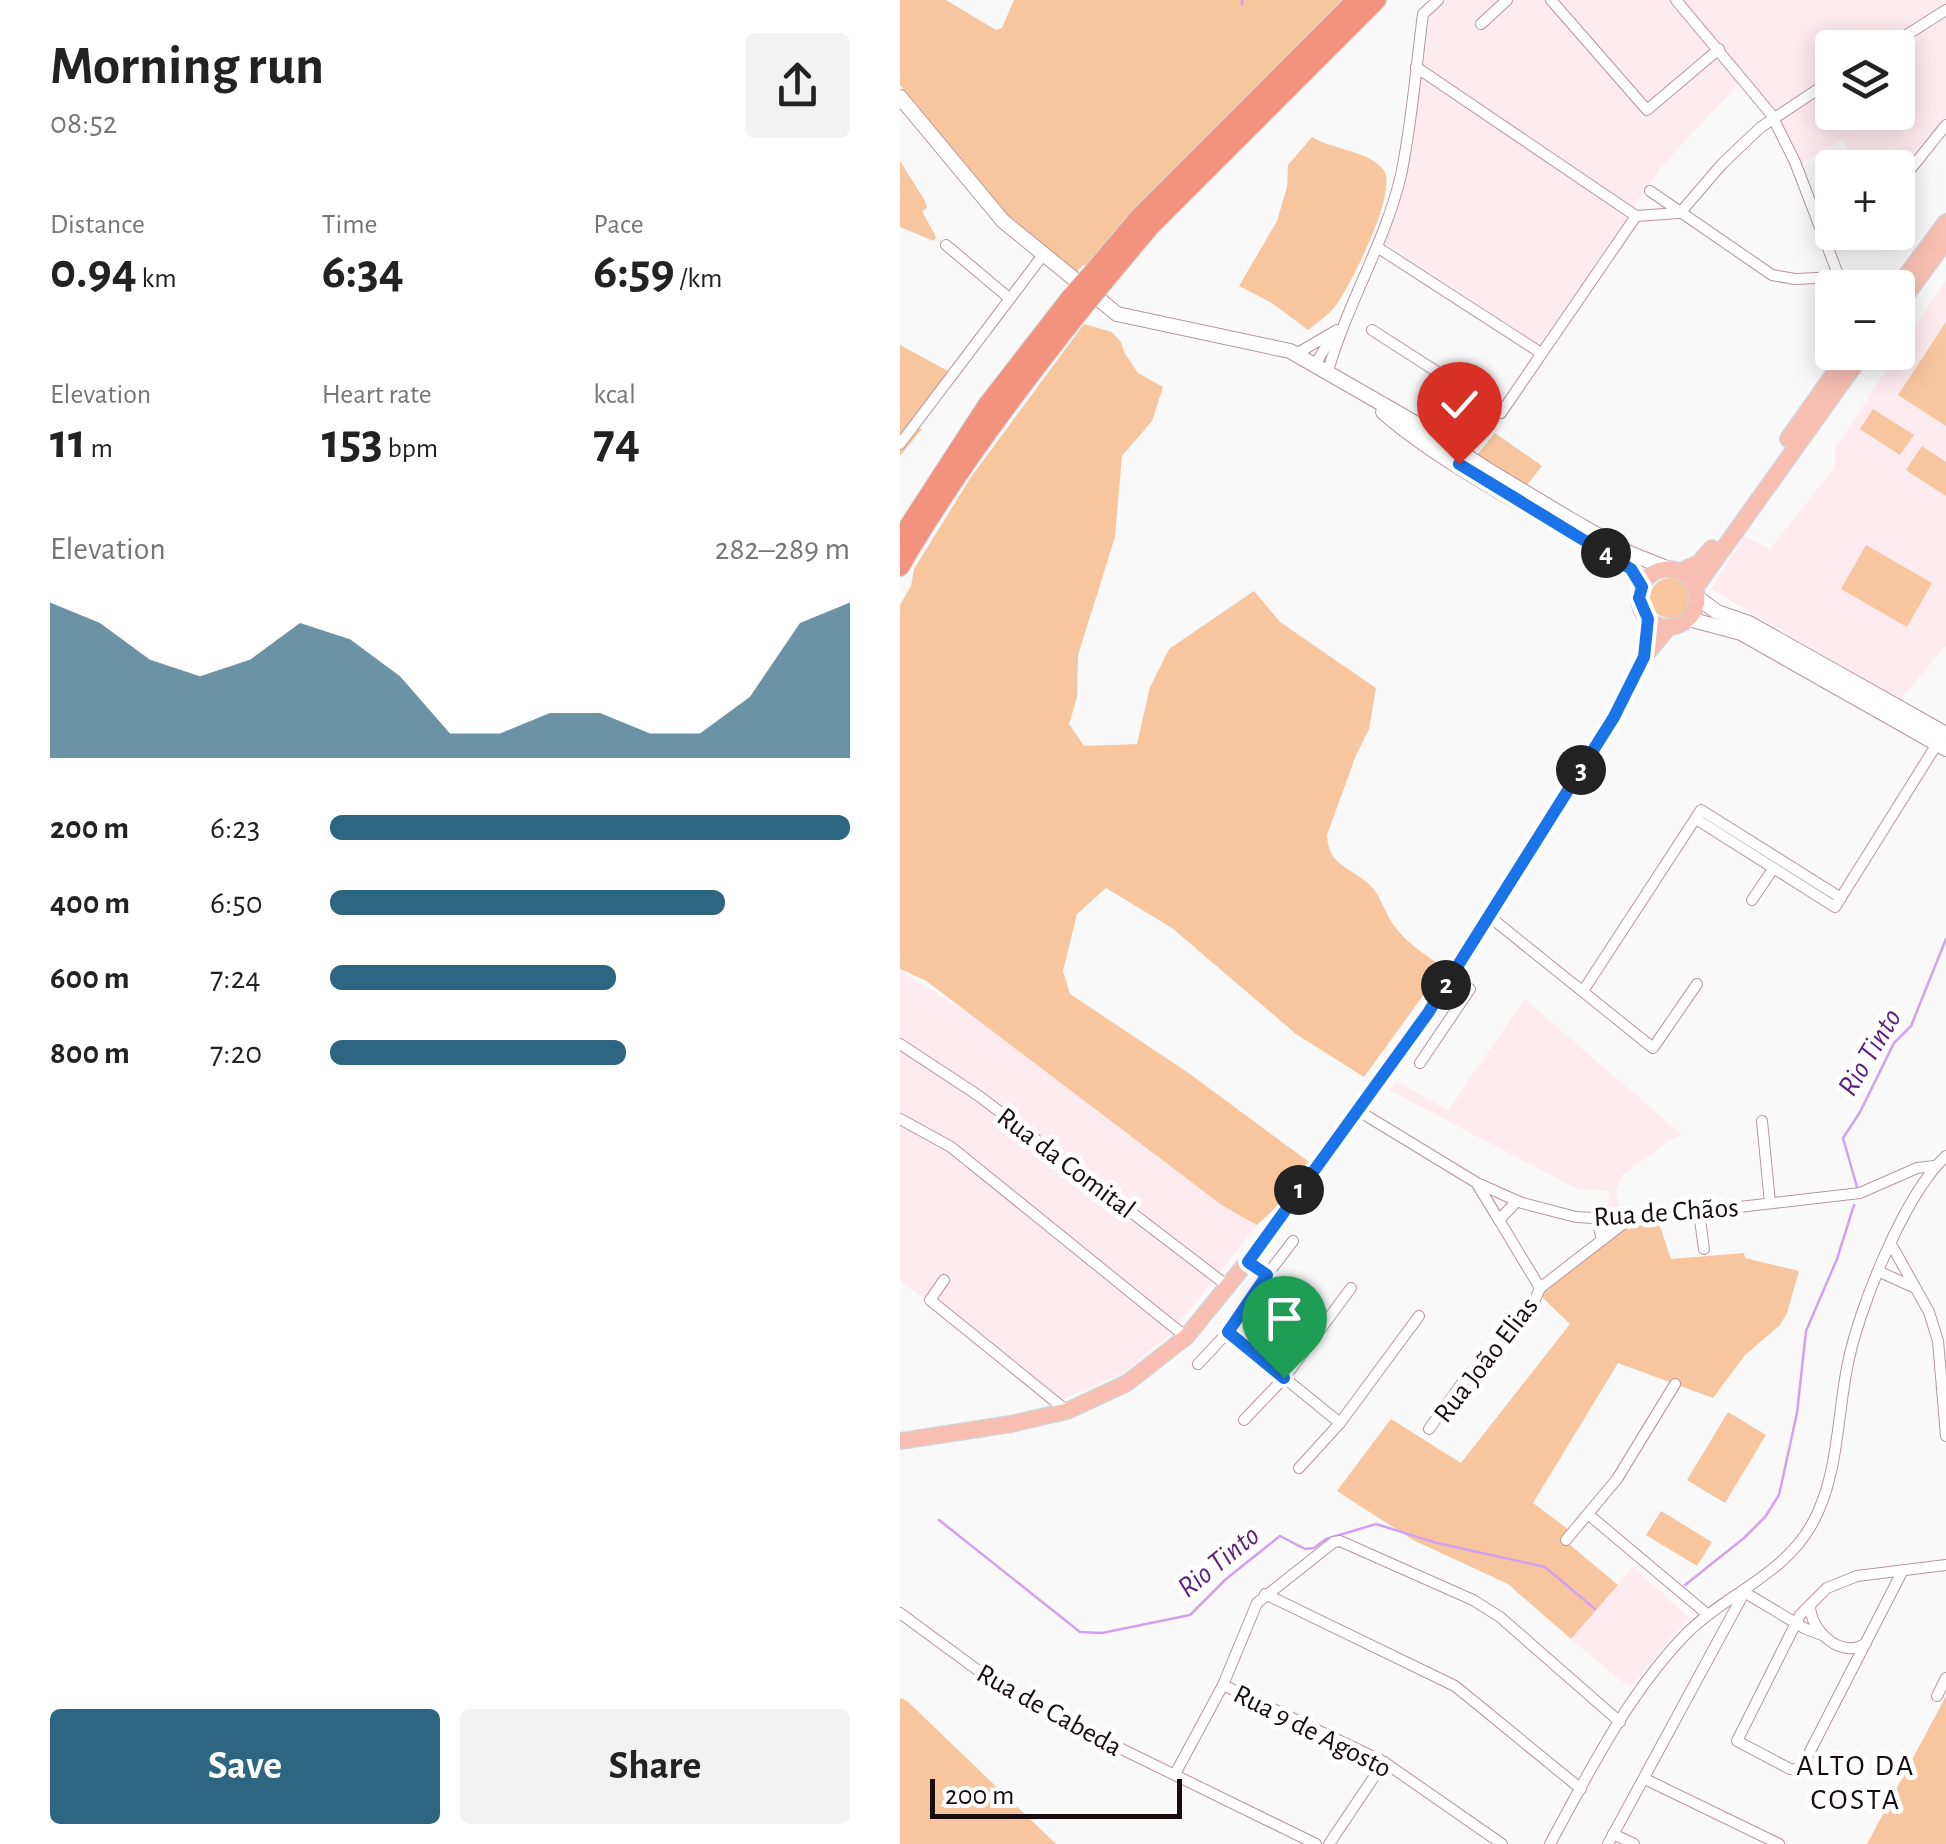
<!DOCTYPE html>
<meta charset="utf-8">
<style>
:root{--surface:#fff;--page:#f2f2f2;--text:#222;--muted:#767676;--accent:#2d6680}
body{margin:0;font-family:"Alegreya Sans",sans-serif;background:var(--page);color:var(--text);height:100vh;display:flex;flex-direction:column;font-size:38px;white-space:nowrap}
*{box-sizing:border-box;margin:0}
p{font-size:32px;color:var(--muted)}
.icon{flex:none;width:55px;height:55px;fill:none;stroke:currentColor;stroke-width:2;stroke-linecap:round;stroke-linejoin:round}
.map{position:relative;flex:1;overflow:hidden}
.sheet{display:flex;flex-direction:column;background:var(--surface);width:900px}
.sheet>*{flex:none}
.buttons{position:absolute;left:915px;top:30px;display:grid;gap:20px}
.buttons a{display:grid;place-items:center;width:100px;height:100px;border-radius:10px;background:var(--surface);box-shadow:0 5px 25px #0003;font-size:50px}
.scale{position:absolute;left:30px;bottom:25px;width:252px;box-sizing:border-box;padding-left:10px;border:5px solid #180c0f;border-top:0;font-size:28px;line-height:35px;white-space:nowrap;color:#180c0f;-webkit-text-stroke:8px #fff;paint-order:stroke}
.pin{position:absolute;display:grid;place-items:center;width:85px;height:85px;color:#fff;margin:-102px -42px;border-radius:50% 50% 50% 0;rotate:-45deg;box-shadow:0 0 10px #0007}
.pin .icon{rotate:45deg}
.km{position:absolute;width:50px;height:50px;margin:-25px;border-radius:50%;background:#222;color:#fff;font-size:28px;line-height:50px;text-align:center}
.round{display:grid;place-items:center;flex:none;width:105px;height:105px;border-radius:10px;background:var(--page)}
.summary{display:flex;align-items:center;justify-content:space-between;height:170px;padding:0 50px}
h1{font-size:55px;font-weight:700;line-height:75px}
.figures{display:grid;grid-template-columns:repeat(3,1fr);gap:15px;height:170px;padding:10px 50px}
.figures div{display:grid;align-content:center}
.figures b{font-size:50px;font-weight:700}
.figures small{font-size:28px;font-weight:400}
.figures p{font-size:28px}
.chart{height:280px;padding:20px 50px}
.chart p{display:flex;justify-content:space-between}
.chart svg{width:100%;height:180px;margin-top:10px;fill:var(--accent);opacity:.7}
.cta{display:flex;gap:20px;margin-top:auto;padding:20px 50px}
.cta a{flex:1;height:115px;border-radius:10px;background:var(--accent);color:#fff;font-size:40px;font-weight:700;line-height:115px;text-align:center}
.cta a+a{background:var(--page);color:var(--text)}
ul{padding:0 50px;list-style:none;font-size:32px}
li{display:grid;grid-template-columns:160px 120px 1fr;align-items:center;height:75px}
li i{height:25px;border-radius:12px;background:var(--accent)}
main{display:flex;flex:1;min-height:0}
.map>svg:first-child{display:block}
</style>
<main>
<section class="sheet">
<div class="summary"><div><h1>Morning run</h1><p>08:52</p></div><a class="round"><svg class="icon" aria-label="share" viewBox="0 0 24 24"><path d="M12 15V3M7 8l5-5 5 5M5 13v7h14v-7"/></svg></a></div>
<div class="figures">
<div><p>Distance</p><b>0.94<small> km</small></b></div>
<div><p>Time</p><b>6:34</b></div>
<div><p>Pace</p><b>6:59<small> /km</small></b></div>
</div>
<div class="figures">
<div><p>Elevation</p><b>11<small> m</small></b></div>
<div><p>Heart rate</p><b>153<small> bpm</small></b></div>
<div><p>kcal</p><b>74</b></div>
</div>
<div class="chart"><p><span>Elevation</span>282–289 m</p>
<svg viewBox="0 0 160 44" preserveAspectRatio="none"><path d="M0 44V6L10 11L20 20L30 24L40 20L50 11L60 15L70 24L80 38L90 38L100 33L110 33L120 38L130 38L140 29L150 11L160 6V44z"/></svg>
</div>
<ul>
<li><b>200 m</b>6:23<i style="width:100%"></i></li>
<li><b>400 m</b>6:50<i style="width:76%"></i></li>
<li><b>600 m</b>7:24<i style="width:55%"></i></li>
<li><b>800 m</b>7:20<i style="width:57%"></i></li>
</ul>
<div class="cta"><a>Save</a><a>Share</a></div>
</section>
<div class="map">
<svg width="1046" height="1844" viewBox="0 0 1046 1844">
<rect width="100%" height="100%" fill="#f9f9f9"/>
<g fill="#feebef" fill-rule="evenodd">
<path d="M545,0H1046V117L998,177V168L962,167L942,140L901,163L876,110L846,76L761,167L640,345L485,243L506,177L530,15ZM932,48H998V112H932Z"/>
<path d="M1046,280V646L1000,700L811,589L844,536L870,549L934,468L935,448Z"/>
<path d="M0,971L114,1041L357,1225L272,1333L224,1373L155,1403L0,1280Z"/>
<path d="M625,999L782,1135L768,1141L723,1175L716,1190L719,1212L706,1213L710,1191L677,1189L489,1090L496,1081L548,1110Z"/>
<path d="M733,1567L789,1617L730,1688L671,1639Z"/>
</g>
<g fill="#f7c69f">
<path d="M0,0H46L96,30L102,28L114,0H442L259,183L187,265H183L175,274L108,217L0,85Z"/>
<path d="M412,137C433,150 466,150 483,169C500,188 451,284 437,304C430,314 418,322 408,330L372,303L339,286L377,221L387,187L388,165Z"/>
<path d="M0,161L25,201L27,208L22,211L36,237L34,241L0,227Z"/>
<path d="M1046,322V426L998,395Z"/>
<path d="M184,324L212,332L221,342L224,352L238,373L263,387L252,421L222,456L215,537L178,655L177,697L169,724L184,746L237,744L250,687L269,649L354,591L380,622L476,688L469,729L456,755L427,835C428,867 452,867 471,886C482,898 485,914 495,927C507,944 527,955 543,968L464,1077L396,1034L272,928L206,888L177,914L163,971L170,994L290,1074L409,1162L384,1200L357,1225L323,1206L25,980L0,969V605L11,586L14,569L71,477Z"/>
<path d="M0,345L48,371L11,426L22,429L0,456Z"/>
<path d="M973,409L1014,435L1000,455L960,429Z"/>
<path d="M595,433L642,466L627,485L576,456Z"/>
<path d="M1022,446L1046,462V496L1006,470Z"/>
<path d="M966,545L1032,583L1007,627L941,589Z"/>
<circle cx="770" cy="598" r="20"/>
<path d="M759,1223L771,1259L844,1253L845,1258L899,1271L887,1313L880,1325L845,1355L813,1398L718,1363L633,1503L669,1530L663,1539L718,1585L671,1639L608,1584L513,1540L437,1491L491,1419L561,1463L670,1324L642,1297L646,1289L728,1225Z"/>
<path d="M828,1412L866,1435L825,1503L787,1480Z"/>
<path d="M761,1511L812,1542L797,1566L746,1535Z"/>
<path d="M1046,1696V1844H967Z"/>
<path d="M0,1698L7,1701L156,1844H0Z"/>
</g>
<g fill="none" stroke-linecap="round" stroke-linejoin="round">
<g stroke="#d2a2f2" stroke-width="2.5">
<path d="M342,4V0"/>
<path d="M957,1187L943,1138L960,1112L994,1043L1011,1026L1046,939"/>
<path d="M39,1520L180,1632L202,1633L290,1615L326,1579L380,1536L405,1549L414,1548L426,1539L476,1524L537,1543L645,1567L695,1609"/>
<path d="M785,1585L844,1538L865,1517L879,1495L897,1413L906,1331L937,1259L954,1205"/>
</g>
<g stroke="#b8959b" stroke-width="12">
<g id="minor">
<path d="M651,0L747,110L819,49"/>
<path d="M776,0L871,114L895,162L939,277L955,288"/>
<path d="M581,24L607,0"/>
<path d="M986,48L1046,10"/>
<path d="M516,67L736,216"/>
<path d="M998,185L1046,125"/>
<path d="M750,191L872,275L895,279L939,277"/>
<path d="M780,213L822,164L861,127L932,80"/>
<path d="M736,216L779,213"/>
<path d="M46,245L109,298"/>
<path d="M477,247L641,353"/>
<path d="M472,330L601,413L736,216"/>
<path d="M396,354L437,330"/>
<path d="M416,363L434,333"/>
<path d="M428,371C447,304 485,243 501,175C512,123 516,67 523,14L538,0"/>
<path d="M0,444L143,255"/>
<path d="M796,819L935,907L1037,744"/>
<path d="M852,900L873,869"/>
<path d="M590,917L753,1048L797,984"/>
<path d="M683,991L801,810L941,898"/>
<path d="M0,1044L79,1096L329,1287"/>
<path d="M520,1063L570,989"/>
<path d="M457,1110L577,1183L622,1203L676,1217L728,1220L960,1193L1017,1168L1035,1166"/>
<path d="M0,1119L51,1147L286,1337"/>
<path d="M862,1121L870,1203"/>
<path d="M577,1184L599,1220L617,1201"/>
<path d="M799,1213L804,1249"/>
<path d="M697,1219L702,1240L728,1220"/>
<path d="M599,1220L640,1288"/>
<path d="M992,1246L1029,1312L1038,1341L1046,1436"/>
<path d="M348,1261L367,1275L328,1332L440,1423L519,1316"/>
<path d="M980,1272L1013,1287"/>
<path d="M367,1275L393,1241"/>
<path d="M44,1280L30,1300L167,1411"/>
<path d="M640,1288L702,1240"/>
<path d="M298,1364L328,1332"/>
<path d="M344,1420L385,1377L451,1288"/>
<path d="M529,1429L563,1382L631,1309L640,1288"/>
<path d="M399,1468L440,1423"/>
<path d="M689,1515L807,1614"/>
<path d="M666,1540L717,1479L775,1384"/>
<path d="M1003,1570L903,1765L899,1770L890,1769L837,1741L900,1615L927,1588L957,1576L1046,1565"/>
<path d="M844,1592L904,1628L922,1635"/>
<path d="M365,1594L555,1686L681,1789"/>
<path d="M910,1605C910,1632 943,1660 966,1643"/>
<path d="M0,1613L87,1677L150,1714L416,1844"/>
<path d="M323,1685L484,1762L602,1844"/>
<path d="M1037,1696L1046,1678"/>
<path d="M275,1774L323,1685L357,1603L434,1542L440,1541L573,1600L600,1617L720,1722"/>
<path d="M745,1779L879,1844"/>
<path d="M713,1834L734,1844"/>
<path d="M429,1844L484,1762"/>
<path d="M650,1844C689,1772 729,1692 787,1633C826,1594 884,1575 912,1524C938,1478 937,1419 947,1368C957,1312 1004,1195 1046,1156"/>
<path d="M708,1844L844,1593"/>
</g>
</g>
<g stroke="#b8959b" stroke-width="16">
<g id="secondary">
<path d="M0,97L103,221L217,314L390,351L524,428L588,470L668,518L729,553L769,569"/>
<path d="M483,412C534,457 609,496 668,532C698,551 723,555 742,587"/>
<path d="M798,598L817,612L849,623L1046,734"/>
<path d="M789,619L841,633L1046,749"/>
</g>
</g>
<g stroke="#d5d3d4" stroke-width="18">
<g id="primary">
<path d="M997,288L1046,222"/>
<path d="M998,306L1046,241"/>
<path d="M888,439L949,352"/>
<circle cx="768" cy="598" r="29"/>
<path d="M780,571L799,563L812,548"/>
<path d="M796,587L964,352"/>
<path d="M0,1441L111,1424L167,1411L227,1383L286,1337L348,1261L528,1013L714,717L744,657L768,628"/>
</g>
</g>
<g stroke="#d5d3d4" stroke-width="20">
<g id="motorway">
<path d="M192,273L239,217L456,0"/>
<path d="M204,282L250,227L477,0"/>
<path d="M0,539L87,405L170,298"/>
<path d="M0,567C53,476 116,392 182,309"/>
</g>
</g>
<use href="#minor" stroke="#fff" stroke-width="10"/>
<use href="#secondary" stroke="#fff" stroke-width="14"/>
<use href="#primary" stroke="#f8beb2" stroke-width="15"/>
<use href="#motorway" stroke="#f3937f" stroke-width="18"/>
<g stroke="#d5d3d4" stroke-width="20" stroke-linecap="butt">
<g id="motorway-bridge">
<path d="M170,298L192,273"/>
<path d="M182,309L204,282"/>
</g>
</g>
<use href="#motorway-bridge" stroke="#f3937f" stroke-width="18"/>
</g>
<g fill="none" stroke-linecap="round" stroke-linejoin="round">
<g stroke="#fff" stroke-width="20">
<path id="route" d="M384,1378L328,1332L367,1275L348,1262L528,1013L714,717L744,657L748,619L739,598L742,587L731,569L559,464"/>
</g>
<use href="#route" stroke="#1a73e8" stroke-width="12"/>
</g>
<g text-anchor="middle" stroke-width="10" stroke-linejoin="round" paint-order="stroke">
<g font-size="28" fill="#180c0f" stroke="#fff">
<text transform="translate(167 1162) rotate(37)" y="10">Rua da Comital</text>
<text transform="translate(766 1211) rotate(-4)" y="10">Rua de Chãos</text>
<text transform="translate(585 1359) rotate(-52)" y="10">Rua João Elias</text>
<text transform="translate(150 1709) rotate(29)" y="10">Rua de Cabeda</text>
<text transform="translate(413 1730) rotate(27)" y="10">Rua 9 de Agosto</text>
</g>
<g font-size="30" font-style="italic" fill="#5c207c" stroke="#fff">
<text transform="translate(969 1052) rotate(-59)" y="10">Rio Tinto</text>
<text transform="translate(318 1561) rotate(-39)" y="10">Rio Tinto</text>
</g>
<g font-size="30" letter-spacing="2.5" fill="#180c0f" stroke="#fff">
<text x="956" y="1775">ALTO DA<tspan x="956" dy="34">COSTA</tspan></text>
</g>
</g>
</svg>
<div class="buttons">
<a><svg class="icon" aria-label="layers" viewBox="0 0 24 24"><path d="M12 4l9 5-9 5-9-5zM3 14l9 5 9-5"/></svg></a>
<a>+</a>
<a>−</a>
</div>
<div class="scale">200 m</div>
<div class="pin" style="left:384px;top:1378px;background:#1e9e55"><svg class="icon" aria-label="arrive" viewBox="0 0 24 24"><path d="M6 21V4h12l-3 4 3 4H6"/></svg></div>
<div class="pin" style="left:559px;top:464px;background:#d93025"><svg class="icon" aria-label="check" viewBox="0 0 24 24"><path d="M5 12l5 5 9-10"/></svg></div>
<b class="km" style="left:399px;top:1190px">1</b>
<b class="km" style="left:546px;top:985px">2</b>
<b class="km" style="left:681px;top:770px">3</b>
<b class="km" style="left:706px;top:553px">4</b>
</div>
</main>
